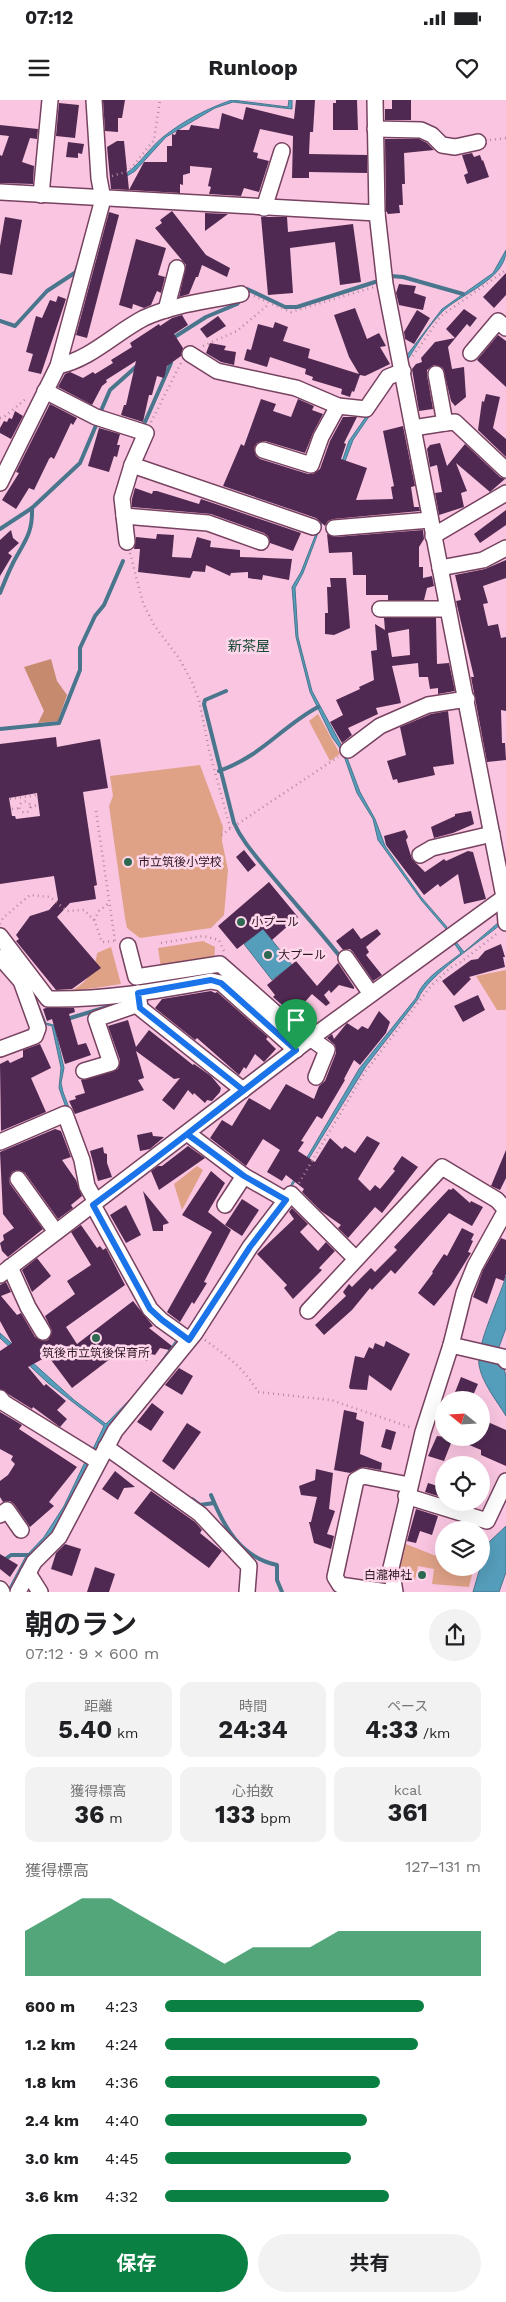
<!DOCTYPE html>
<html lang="ja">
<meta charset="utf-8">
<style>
:root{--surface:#fff;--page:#f2f2f2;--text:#202124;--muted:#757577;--accent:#0b8043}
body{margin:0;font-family:"Work Sans","Noto Sans JP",sans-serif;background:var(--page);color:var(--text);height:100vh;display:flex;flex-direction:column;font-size:19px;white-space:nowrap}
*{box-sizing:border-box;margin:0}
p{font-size:16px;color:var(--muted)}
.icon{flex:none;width:28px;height:28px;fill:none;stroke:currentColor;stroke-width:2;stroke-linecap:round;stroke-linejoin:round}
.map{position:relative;height:1492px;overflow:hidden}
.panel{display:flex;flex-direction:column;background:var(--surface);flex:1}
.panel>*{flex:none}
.needle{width:32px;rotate:288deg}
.fabs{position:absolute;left:435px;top:1291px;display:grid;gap:10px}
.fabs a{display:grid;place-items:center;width:55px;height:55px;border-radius:50%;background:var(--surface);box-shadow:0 5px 20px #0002;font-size:25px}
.pin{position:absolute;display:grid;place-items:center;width:42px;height:42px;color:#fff;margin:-51px -21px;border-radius:50% 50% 50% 0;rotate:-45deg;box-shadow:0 0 5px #0007}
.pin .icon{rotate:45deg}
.round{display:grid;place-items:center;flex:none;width:52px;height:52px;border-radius:26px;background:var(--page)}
.summary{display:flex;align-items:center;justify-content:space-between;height:85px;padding:0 25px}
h1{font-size:28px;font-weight:700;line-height:38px}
.figures{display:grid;grid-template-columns:repeat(3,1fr);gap:8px;height:85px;padding:5px 25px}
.figures div{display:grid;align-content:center;border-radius:12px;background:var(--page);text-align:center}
.figures b{font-size:25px;font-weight:700}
.figures small{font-size:14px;font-weight:400}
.figures p{font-size:14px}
.chart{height:140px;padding:10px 25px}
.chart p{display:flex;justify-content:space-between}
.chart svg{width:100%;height:90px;margin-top:5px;fill:var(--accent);opacity:.7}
.cta{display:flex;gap:10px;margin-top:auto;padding:10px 25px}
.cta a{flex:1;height:58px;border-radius:30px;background:var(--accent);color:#fff;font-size:20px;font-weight:700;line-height:58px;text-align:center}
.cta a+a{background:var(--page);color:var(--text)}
ul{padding:0 25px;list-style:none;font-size:16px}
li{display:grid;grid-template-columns:80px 60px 1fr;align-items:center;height:38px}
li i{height:12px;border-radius:6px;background:var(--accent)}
.status{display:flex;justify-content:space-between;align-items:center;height:35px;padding:0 25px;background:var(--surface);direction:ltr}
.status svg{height:14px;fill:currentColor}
header{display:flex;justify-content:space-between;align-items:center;height:65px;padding:0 25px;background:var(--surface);font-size:22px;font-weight:700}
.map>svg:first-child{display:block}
</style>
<div class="status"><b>07:12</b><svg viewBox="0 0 49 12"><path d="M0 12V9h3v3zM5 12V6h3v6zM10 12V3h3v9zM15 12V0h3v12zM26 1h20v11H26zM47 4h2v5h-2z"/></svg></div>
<header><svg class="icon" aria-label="menu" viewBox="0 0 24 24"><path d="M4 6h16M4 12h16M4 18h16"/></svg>Runloop<svg class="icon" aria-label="heart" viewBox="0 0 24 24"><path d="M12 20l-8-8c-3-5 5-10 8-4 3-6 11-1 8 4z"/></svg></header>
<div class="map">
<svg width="506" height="1492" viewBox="0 0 506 1492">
<rect width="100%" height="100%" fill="#f9c5e0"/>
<g fill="#dfa287">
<path d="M318,614L340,654L330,661L309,621Z"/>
<path d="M200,665L223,727L222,741L228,770L224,815L211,828L140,838L127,828L125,818L109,706L113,696L110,676Z"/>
<path d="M203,841L215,847L214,860L161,868L158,848Z"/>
<path d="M111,847L121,884L68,892C86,885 95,871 97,853Z"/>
<path d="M506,870V910H497L476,876Z"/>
<path d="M197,1066L203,1070L182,1110L174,1084Z"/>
<path d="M403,1443L444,1459V1468H466L473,1471L469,1487L432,1484L434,1469L418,1466L415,1480L399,1477L397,1466Z"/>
</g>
<path fill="#c68a6e" d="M51,559L57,581L67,595L58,621L38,623L44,611L24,567Z"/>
<g fill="#559ebb" stroke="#49758d">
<path d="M232,0L288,7L289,0H292V9L233,2L215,8L166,37L135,71L124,78L120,77C138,68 147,50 163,37C183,21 208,8 232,0Z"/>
<path d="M506,150C506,180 459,194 441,213C428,227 417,244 407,261L404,259L442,209L493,173Z"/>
<path d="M390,282L392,283L353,340L303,473L295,488L298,537L312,591L344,650L342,651L332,637L310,592L296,537L292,487L301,472L328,403L349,341Z"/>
<path d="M346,655L360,692L375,719L385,746L421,797L447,827L446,829L422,801L378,740L373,719L357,693L344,656Z"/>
<path d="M499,822L501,824C480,842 427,876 418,899L366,966L287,1094L286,1093L359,969L416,898C423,878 445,866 461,853L451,839L453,838L464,852Z"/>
<path d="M263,829L292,865L272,880L244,844Z"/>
<path d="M35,896L46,923L54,925L64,968L61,983L63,992L73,1018L97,1095L59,988L61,968L52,926L44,924Z"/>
<path d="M506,1176V1228L499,1247L506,1277V1316C497,1301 482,1283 479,1265C476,1245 500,1197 506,1176Z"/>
<path d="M0,1233L74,1300L106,1324L142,1287L177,1239L180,1241L130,1305L108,1327L94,1354L91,1353L104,1326L48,1283L0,1238Z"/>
<path d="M85,1362L89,1365L63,1416L12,1492H7L26,1456L44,1437L64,1406Z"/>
<path d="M506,1426V1472L499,1492H473L487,1444Z"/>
</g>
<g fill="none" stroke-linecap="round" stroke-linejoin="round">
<g stroke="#49758d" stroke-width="4">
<path d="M390,176L403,177L463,194"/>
<path d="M244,191L247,189L285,207H297L375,182"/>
<path d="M0,221L15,226L47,191L76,172L77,168"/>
<path d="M173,238L206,217L237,204L240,200"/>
<path d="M100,313L110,290L138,265"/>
<path d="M145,322L171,263L168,261"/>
<path d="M0,429L32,408L80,363L97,323"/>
<path d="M0,493C4,483 8,473 13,463C24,442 33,434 32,408"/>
<path d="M226,591L205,600L204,604L234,723C242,741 255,755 267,770C292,800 318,829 342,859"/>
<path d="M0,629L59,623L80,570V548L95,516L104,505L123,461"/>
<path d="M219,671C262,656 281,627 318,607"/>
<path d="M67,919L117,904"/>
<path d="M211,1395C224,1427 240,1457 277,1465V1480L282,1492"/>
<path d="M192,1399L200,1405L214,1403"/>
<path d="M0,1463L11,1455H30"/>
</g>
</g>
<g fill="#502952" fill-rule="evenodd">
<path d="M103,0H125L122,18H118V32L105,31Z"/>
<path d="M296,0H315L313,32H310L309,54L367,55V73L309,72V78H292L293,36L260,29L253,52L258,53L257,58L269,61L259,92L244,88L241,96L209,94L211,87L208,86L212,68L190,66V73L183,75V85L180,84V93L129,90L144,62H167V46H172V34L175,35L177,30H189L191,25L219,29L222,13L243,20L246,7L294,19Z"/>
<path d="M336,0H357L358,30H333V3H336Z"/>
<path d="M392,0H411V20H385V9H392Z"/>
<path d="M59,3L79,5L75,38L56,36Z"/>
<path d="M0,25L38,29L37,39L30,38L22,62L34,66L33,84L0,83V55L2,56L9,36L0,35Z"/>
<path d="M385,39H419L427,43L434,50L404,53L405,84H402L403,105H399L400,113L388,114L386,111Z"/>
<path d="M117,41H124L129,90L111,89L107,47Z"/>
<path d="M68,42L84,44L82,54L78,53V58L66,57Z"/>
<path d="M472,53L474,57L480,55L482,61L483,60L489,77L467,84L464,75L468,73L462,55Z"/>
<path d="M172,111L206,155L230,168L227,177L202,165L198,177H196L189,194L179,197L186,165L155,128L162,123L160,120Z"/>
<path d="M109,112L119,115L87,238L76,235Z"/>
<path d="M205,113L228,114L205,131Z"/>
<path d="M5,117L22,120L12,175L0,173V146Z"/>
<path d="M261,117H287L288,132L353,124L361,182L340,185L335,142L290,148L293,193L268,195Z"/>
<path d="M136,139L166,148L158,175L165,177L161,193L157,191L151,205L144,208L133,204L132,209L119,205Z"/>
<path d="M506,173V195L494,208L483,197Z"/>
<path d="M399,184L416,186L414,193L426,197L423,210L399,205L396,193Z"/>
<path d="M58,196L66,199L41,274L28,271L33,254L26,252L36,216L42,218L50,200L56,202Z"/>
<path d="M355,208L367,239L379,233L386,246L380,247L390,264L365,276L360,275L354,292L352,291L350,297L341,294L342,289L312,280L313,277L305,274L306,269L270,257L267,267L244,260L247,249L251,250L258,224L273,228L275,222L288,227L283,241L310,249L308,258L359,274L349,257L334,215Z"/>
<path d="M464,209L477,218L470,227L467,224L448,247L452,269L464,267L466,297L455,306L451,301L443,268L434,265L427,270V275L433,309L419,311L412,269L416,264L422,262L421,258L435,242L455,238L446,229Z"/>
<path d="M417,210L430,218L414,244L405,239L404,232Z"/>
<path d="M182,215L188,225L174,234L183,248L181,256L167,266L164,278L157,276L152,295H149L143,322L121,315L124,305H126L136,261L106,280L107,282L102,286L92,305L58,287L65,274L70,272L83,278L93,272L95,274L113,263L111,260L132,247L130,243L159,224L160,226L172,218Z"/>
<path d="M218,216L226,226L207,238L200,229Z"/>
<path d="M498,235L506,241V287L477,260Z"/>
<path d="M210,243L226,246L224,250L236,252L234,265L221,262L206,253Z"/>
<path d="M486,294L500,297L493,328L506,339V357L478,330L482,301L484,302Z"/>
<path d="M261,299L276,304L273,311L291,317L298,299L314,306L312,310L323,314L313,333L305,353L265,341L257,343L254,348L256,356L260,359L308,374H313L320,369L330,341L343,317H357L344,343L346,344L341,359L367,368L356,400L393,399L391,387L394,386L383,331L403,326L415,386L411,387L414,407H419L420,411L333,419L328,421L325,426L316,418L223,386L241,344L244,346Z"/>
<path d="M50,304L77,318L73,325L71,323L54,359L51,357L49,359L34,390L29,388L16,409L2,400L19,373L16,372Z"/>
<path d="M15,311L23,316L11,339L0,333V328L4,321L7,322L9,318L12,319Z"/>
<path d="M99,328L120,334L117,345H120L117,357L114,356L109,372L88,366Z"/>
<path d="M440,343L447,366L465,344L500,377L505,379L490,392L456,363L467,391L461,393L464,407L439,415L435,393L442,392L437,365L430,367L427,349L430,345Z"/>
<path d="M135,388L152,394L153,391H157L199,404L201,399L301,433L293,451L270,443L268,436L264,433L211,414L132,407V399Z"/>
<path d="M506,410V425L480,443L474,434Z"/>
<path d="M11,430L13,438L19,443L8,453L12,456L0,476V440Z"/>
<path d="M423,430L424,439L419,447V467H423V478L432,476L434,486L427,488L424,500H388V495H366V475H353L352,452L329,453L327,434L335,437Z"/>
<path d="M157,434L174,435L172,457L191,458L197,437L211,441L210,447L240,450V457L292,459L289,480L263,475L262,480L248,478V472L231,473L230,476L206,465L205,472L193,471L190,478L138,472L140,449H134L136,437L156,439Z"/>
<path d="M506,460V478L483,486L488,503L483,504L488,526L498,524L501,538L506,537V611L501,610L502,643H505L506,660L487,662L471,577H474L456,501L461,500L455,475L485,469Z"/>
<path d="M330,478H346L350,528L334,535L325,534V513H328L327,487H331Z"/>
<path d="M384,518H436L437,564L449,563L455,591L438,594V588L430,589L428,577H419L418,563L392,566L401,603L376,608L378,614L348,628L352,635L342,643L330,622L343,615L336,600L360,589L359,587L374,580L371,551L377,550L375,524L385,530ZM409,529L410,555L392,557L388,533Z"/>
<path d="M448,611L454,664L433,667L435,675L398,683L397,679L393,680L387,661L406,655L400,627L431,614Z"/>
<path d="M56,637L57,647L100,639L108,688L83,692L97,785L94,786L96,799L70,803L57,817L101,868L72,889L56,890L16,841L19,839L16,835L30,816L49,810L58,800L54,776L0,784V644ZM37,693L40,716L16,719L15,716H12L9,698Z"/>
<path d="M471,711L474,724L453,733L434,738L431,727L455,716V714Z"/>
<path d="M405,730L408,737L406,740L412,759L425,772L444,759L446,761L468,751L473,752L486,799L464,804L458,774L440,787L438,784L424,795L386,745L384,736Z"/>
<path d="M244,750L256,765L248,772L236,757Z"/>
<path d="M269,782L298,817L272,840L263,829L237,849L218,826Z"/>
<path d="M353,828L361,839L377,829L381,834L366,847L369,852L366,855L382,875L373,881L353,852L350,849L343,850L336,841Z"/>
<path d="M501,844L505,857H503L505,867L469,877L471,879L454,896L442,881L471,860L478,859L485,851Z"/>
<path d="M296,861L317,886L338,863L354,887V889L339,885L331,893L329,890L324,895L330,903L326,906L312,894L302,905L300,903L291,913L273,897L275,895L267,885Z"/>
<path d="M211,891L215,893L217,892L268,937L266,939L276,949L264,962L255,954L246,969L244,967L239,975L197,938L195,940L155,908L162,899Z"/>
<path d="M478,895L485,910L463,922L454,906Z"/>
<path d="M46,908H74L75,912L69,914L78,945L86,943L91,955L65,964L52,919L47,921L43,909Z"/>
<path d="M379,911L390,922L386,933L360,965L354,960L344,979L345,980L322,1019L317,1016L301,1041L304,1042L298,1051L315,1062L330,1038L342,1049L345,1046L355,1053L367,1036L380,1043L358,1079L370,1091L375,1085L380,1089L395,1071L393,1069L402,1056L418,1067L382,1113L375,1107L348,1138L338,1128L341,1125L321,1111L302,1092L304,1089L286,1075L282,1081L267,1072L280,1050L263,1039L246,1066L210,1038L222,1020L232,1026L249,998L270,1010L286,984L314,999L319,986L325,981L336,953L335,945L327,938L332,934L334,939L347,923L358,930L362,926L368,929Z"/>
<path d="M128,920L136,947L149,930L193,965L194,964L211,976L221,988L220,992L212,1001L207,1000L205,1003L194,993L193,995L188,990L174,1010L162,1000L180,978L174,979L136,951L144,978L138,980L144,990L75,1014L69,1001L76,999L75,996L85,993L81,980L118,969L120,960L108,926Z"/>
<path d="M40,944L51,968L31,978L46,1012L1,1031L0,964L8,960L10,963L23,957V950Z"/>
<path d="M55,1029L61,1031L71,1057L62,1060L76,1080L82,1096L71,1105L73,1108L58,1119L25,1073L18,1070L12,1072L9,1079L10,1084L43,1129L8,1157L2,1151L0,1143L4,1140L3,1135L14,1128L3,1114L0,1052Z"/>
<path d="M152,1032L153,1036L164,1037L150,1049L140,1051L137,1035Z"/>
<path d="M188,1046L205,1058L159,1090L151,1071L158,1066H162Z"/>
<path d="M103,1047L104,1053L107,1054V1063L112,1077L98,1081L90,1051Z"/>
<path d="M506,1050V1078L500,1090L491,1086Z"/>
<path d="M211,1071L225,1083L208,1112L231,1130L204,1182L207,1183L194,1204L192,1202L180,1222L167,1212L212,1132L182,1115Z"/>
<path d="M453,1088L470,1103L471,1101L483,1107L472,1126L449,1113L395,1174L391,1170L372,1190L370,1188L352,1210L324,1235L315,1225L346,1196L343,1192L349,1184L352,1187L371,1168L375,1172L397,1150L394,1147L449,1089L451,1090Z"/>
<path d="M143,1091L169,1123L163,1125V1131H153Z"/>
<path d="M242,1099L259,1110L242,1136L225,1125Z"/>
<path d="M126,1105L141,1135L126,1143L110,1115Z"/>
<path d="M292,1108L308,1124L300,1132L318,1151L326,1142L335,1151L319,1168L322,1170L293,1199L284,1188L287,1185L257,1154L294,1119L289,1112Z"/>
<path d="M81,1125L97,1148L100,1146L103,1150L106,1148L125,1185L66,1227L77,1244L133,1201L153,1226L149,1228L172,1246L169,1250L160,1248L155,1255L151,1254L147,1261L127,1246L72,1288L48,1256L28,1267L44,1286L46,1284L66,1301L57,1310L67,1319L60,1327L33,1307L32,1309L0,1289V1251L12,1243L0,1221V1185L6,1182L11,1192L1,1196L17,1215L21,1213L35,1237L43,1241L48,1240L52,1231L45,1216L75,1194L67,1181L91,1165L71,1132Z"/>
<path d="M462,1128L474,1134L471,1140L473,1141L468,1152L471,1153L451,1185L434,1206L418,1193L433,1173L432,1172L444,1154L447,1156Z"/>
<path d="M501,1138L506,1140V1174L504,1181L496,1178L487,1204L473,1197L483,1170Z"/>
<path d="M37,1158L51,1176L32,1192L22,1170Z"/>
<path d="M386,1241L410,1254L391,1291L369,1275L367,1290L350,1289L349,1287L355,1256L364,1258L369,1247L373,1249L375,1243L384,1247Z"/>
<path d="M179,1268L193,1276L182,1295L165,1285Z"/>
<path d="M461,1277L478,1284L471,1300H452Z"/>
<path d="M152,1303L164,1312L151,1331L137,1322Z"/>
<path d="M344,1310L357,1313L356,1319L364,1322L360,1354L382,1363L381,1370L364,1367L350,1373L334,1370Z"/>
<path d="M0,1312L22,1325L19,1329L77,1367L49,1402L54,1406L30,1427L14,1404L10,1401L3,1402L0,1397V1381L8,1375L15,1364L11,1360L13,1356L0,1349Z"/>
<path d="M481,1319L506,1330V1366L481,1355V1350L453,1338H481Z"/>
<path d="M187,1323L201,1332L174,1370L162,1361Z"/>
<path d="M386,1329L396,1332L391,1350L381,1347Z"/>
<path d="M437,1336L453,1338L444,1361L428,1356Z"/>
<path d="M316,1369L333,1373L329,1409L335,1411L327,1434L334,1436L331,1449L314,1443L309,1422H311L317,1397L301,1395L299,1386L315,1380Z"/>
<path d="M115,1371L135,1387L124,1388L118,1400L102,1389Z"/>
<path d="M428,1383L444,1388L441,1397L425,1392Z"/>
<path d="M151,1391L195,1422L202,1430L200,1433L222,1451L209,1468L134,1413Z"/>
<path d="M416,1409L438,1416L432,1435L420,1431L416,1443L407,1441Z"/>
<path d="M65,1444L81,1449L72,1476L51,1469L56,1453Z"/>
<path d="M0,1454L18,1465L10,1477L0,1469Z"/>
<path d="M95,1467L115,1474L109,1492H87Z"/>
</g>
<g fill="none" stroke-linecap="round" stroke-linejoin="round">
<g stroke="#774260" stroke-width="18">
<g id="minor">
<path d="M375,0L377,113L385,184L504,797L506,823"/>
<path d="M375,29L421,30L432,35L442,45L455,47L478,42"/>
<path d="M0,92L377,113"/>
<path d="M41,95L50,0"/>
<path d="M264,108L282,51"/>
<path d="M166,210L177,168"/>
<path d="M471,253L498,221L506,228"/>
<path d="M190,254L217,271L296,288L338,306L366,309L388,277L403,271"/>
<path d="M58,266C91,259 115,233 144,218C174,204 209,201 241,194"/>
<path d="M45,291L96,317L146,333L132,365L122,398L127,442"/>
<path d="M445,323L455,322L506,370"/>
<path d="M413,328L445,323L436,274"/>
<path d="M263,350L311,365L321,337L338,306"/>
<path d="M132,365L313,427"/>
<path d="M0,383L58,266L103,99L99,78L94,0"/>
<path d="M124,416L208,423L261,442"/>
<path d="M334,428L430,420"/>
<path d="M433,436L506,393"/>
<path d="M440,468L483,460L506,448"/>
<path d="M380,509H448"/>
<path d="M348,650L380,626L428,605L467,599"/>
<path d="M420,755L432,748L492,734"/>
<path d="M0,836L48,899C102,900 158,891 211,881L221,883L296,950"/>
<path d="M128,846L136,877L220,864L307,941"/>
<path d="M0,857L21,881L38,928L35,936L0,949"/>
<path d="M346,858L371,894"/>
<path d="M138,893L140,908L243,990"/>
<path d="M310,938L327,950L316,977"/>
<path d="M84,971L111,963L96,919L139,904"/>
<path d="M0,1042L65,1014L82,1060L87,1086L96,1102"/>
<path d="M18,1079L56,1132"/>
<path d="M286,1100L291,1094L356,1159"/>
<path d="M93,1105L150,1209L161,1220L189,1240"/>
<path d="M225,1105L244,1076"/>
<path d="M10,1167L28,1207L43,1232"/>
<path d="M0,1175L307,941L506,796"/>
<path d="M308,1211L442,1067L497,1100L506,1110"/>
<path d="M451,1245L503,1257L506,1261"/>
<path d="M0,1298L4,1303L98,1361"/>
<path d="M106,1347L200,1414L249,1466L247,1492"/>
<path d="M406,1396L487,1421L506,1381"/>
<path d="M0,1415L7,1410L21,1430"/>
<path d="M28,1473L40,1492"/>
<path d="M0,1489L2,1492"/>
<path d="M18,1492L34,1462L59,1437L115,1331L195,1233L250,1147L286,1100L244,1076L187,1033"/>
<path d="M387,1492L340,1485L335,1477L356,1380L363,1376L409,1385"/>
<path d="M395,1492L391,1468L423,1332L451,1245L464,1193L475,1166L506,1110"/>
</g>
</g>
<g stroke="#b48aa0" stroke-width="2.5" stroke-dasharray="1 4" stroke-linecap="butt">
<path d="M490,40L506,38"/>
<path d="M112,76L129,71L154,40L160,0"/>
<path d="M254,196L291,212L374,187"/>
<path d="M203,246L237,231L269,204"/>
<path d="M413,256L441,216L506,170"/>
<path d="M0,318L4,317L27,298"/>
<path d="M151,322L181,263"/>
<path d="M130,453L143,503L154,525L179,558L192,582L199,600L209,650L231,731"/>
<path d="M10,699L37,695"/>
<circle cx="25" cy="707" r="5.5"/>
<path d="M30,707L38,705"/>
<path d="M12,709L19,708"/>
<path d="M96,711L115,841"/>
<path d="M221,735L338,657"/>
<path d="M94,820L99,811L109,803"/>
<path d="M0,824L3,818L30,795L50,797L67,811L84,810L94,820L102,842L114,841"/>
<path d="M161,843L203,836L219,840L224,851"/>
<path d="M299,1083L365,972L431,886L450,868L461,862L499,832"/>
<path d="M205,1240C227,1256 244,1268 258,1292L331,1300L412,1328"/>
</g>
<use href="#minor" stroke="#fff" stroke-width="15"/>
</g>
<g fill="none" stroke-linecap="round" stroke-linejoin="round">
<g stroke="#fff" stroke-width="10">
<path id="route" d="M296,950C228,1002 162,1055 93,1105L150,1209L162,1220L189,1240L250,1147L286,1100L244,1076L187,1034L243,990L140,908L138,893L211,880L221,883L296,950"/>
</g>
<use href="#route" stroke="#1a73e8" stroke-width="6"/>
</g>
<g fill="#2e6952" stroke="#fed7eb" stroke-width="2">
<circle cx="128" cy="762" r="5"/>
<circle cx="241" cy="822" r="5"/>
<circle cx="268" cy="855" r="5"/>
<circle cx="96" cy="1238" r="5"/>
<circle cx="422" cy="1475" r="5"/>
</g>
<g text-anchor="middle" stroke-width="5" stroke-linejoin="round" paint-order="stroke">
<g font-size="12" fill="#2c1623" stroke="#fed7eb" text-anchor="start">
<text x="138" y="766">市立筑後小学校</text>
<text x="251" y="826">小プール</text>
<text x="278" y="859">大プール</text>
<text x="96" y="1257" text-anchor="middle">筑後市立筑後保育所</text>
<text x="412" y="1479" text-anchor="end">白瀧神社</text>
</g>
<g font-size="14" fill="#184735" stroke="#fed7eb">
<text x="249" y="551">新茶屋</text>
</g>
</g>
</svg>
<div class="fabs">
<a><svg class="needle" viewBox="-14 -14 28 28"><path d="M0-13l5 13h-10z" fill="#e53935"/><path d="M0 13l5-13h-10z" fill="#757577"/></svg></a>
<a><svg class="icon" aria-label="locate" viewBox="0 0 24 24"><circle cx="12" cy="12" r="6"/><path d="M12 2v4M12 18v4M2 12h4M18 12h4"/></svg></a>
<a><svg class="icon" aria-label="layers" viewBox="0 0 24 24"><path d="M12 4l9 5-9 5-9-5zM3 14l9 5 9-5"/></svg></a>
</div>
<div class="pin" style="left:296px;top:950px;background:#1e9e55"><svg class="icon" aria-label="arrive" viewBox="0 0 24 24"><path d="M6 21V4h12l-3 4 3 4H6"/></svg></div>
</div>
<section class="panel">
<div class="summary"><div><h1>朝のラン</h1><p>07:12 · 9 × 600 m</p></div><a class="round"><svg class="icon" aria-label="share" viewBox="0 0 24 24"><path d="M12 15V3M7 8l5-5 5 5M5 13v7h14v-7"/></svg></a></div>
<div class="figures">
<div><p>距離</p><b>5.40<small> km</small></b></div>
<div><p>時間</p><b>24:34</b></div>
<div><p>ペース</p><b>4:33<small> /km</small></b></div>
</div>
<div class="figures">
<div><p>獲得標高</p><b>36<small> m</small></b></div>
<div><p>心拍数</p><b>133<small> bpm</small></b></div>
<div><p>kcal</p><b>361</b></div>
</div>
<div class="chart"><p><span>獲得標高</span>127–131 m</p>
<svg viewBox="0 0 160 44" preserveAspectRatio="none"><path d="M0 44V22L10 14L20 6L30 6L40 14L50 22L60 30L70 38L80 30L90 30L100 30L110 22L120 22L130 22L140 22L150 22L160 22V44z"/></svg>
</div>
<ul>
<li><b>600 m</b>4:23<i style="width:82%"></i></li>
<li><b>1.2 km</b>4:24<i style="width:80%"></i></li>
<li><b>1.8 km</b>4:36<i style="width:68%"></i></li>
<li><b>2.4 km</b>4:40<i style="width:64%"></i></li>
<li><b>3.0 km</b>4:45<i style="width:59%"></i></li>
<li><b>3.6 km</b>4:32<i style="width:71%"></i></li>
</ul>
<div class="cta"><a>保存</a><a>共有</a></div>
</section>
